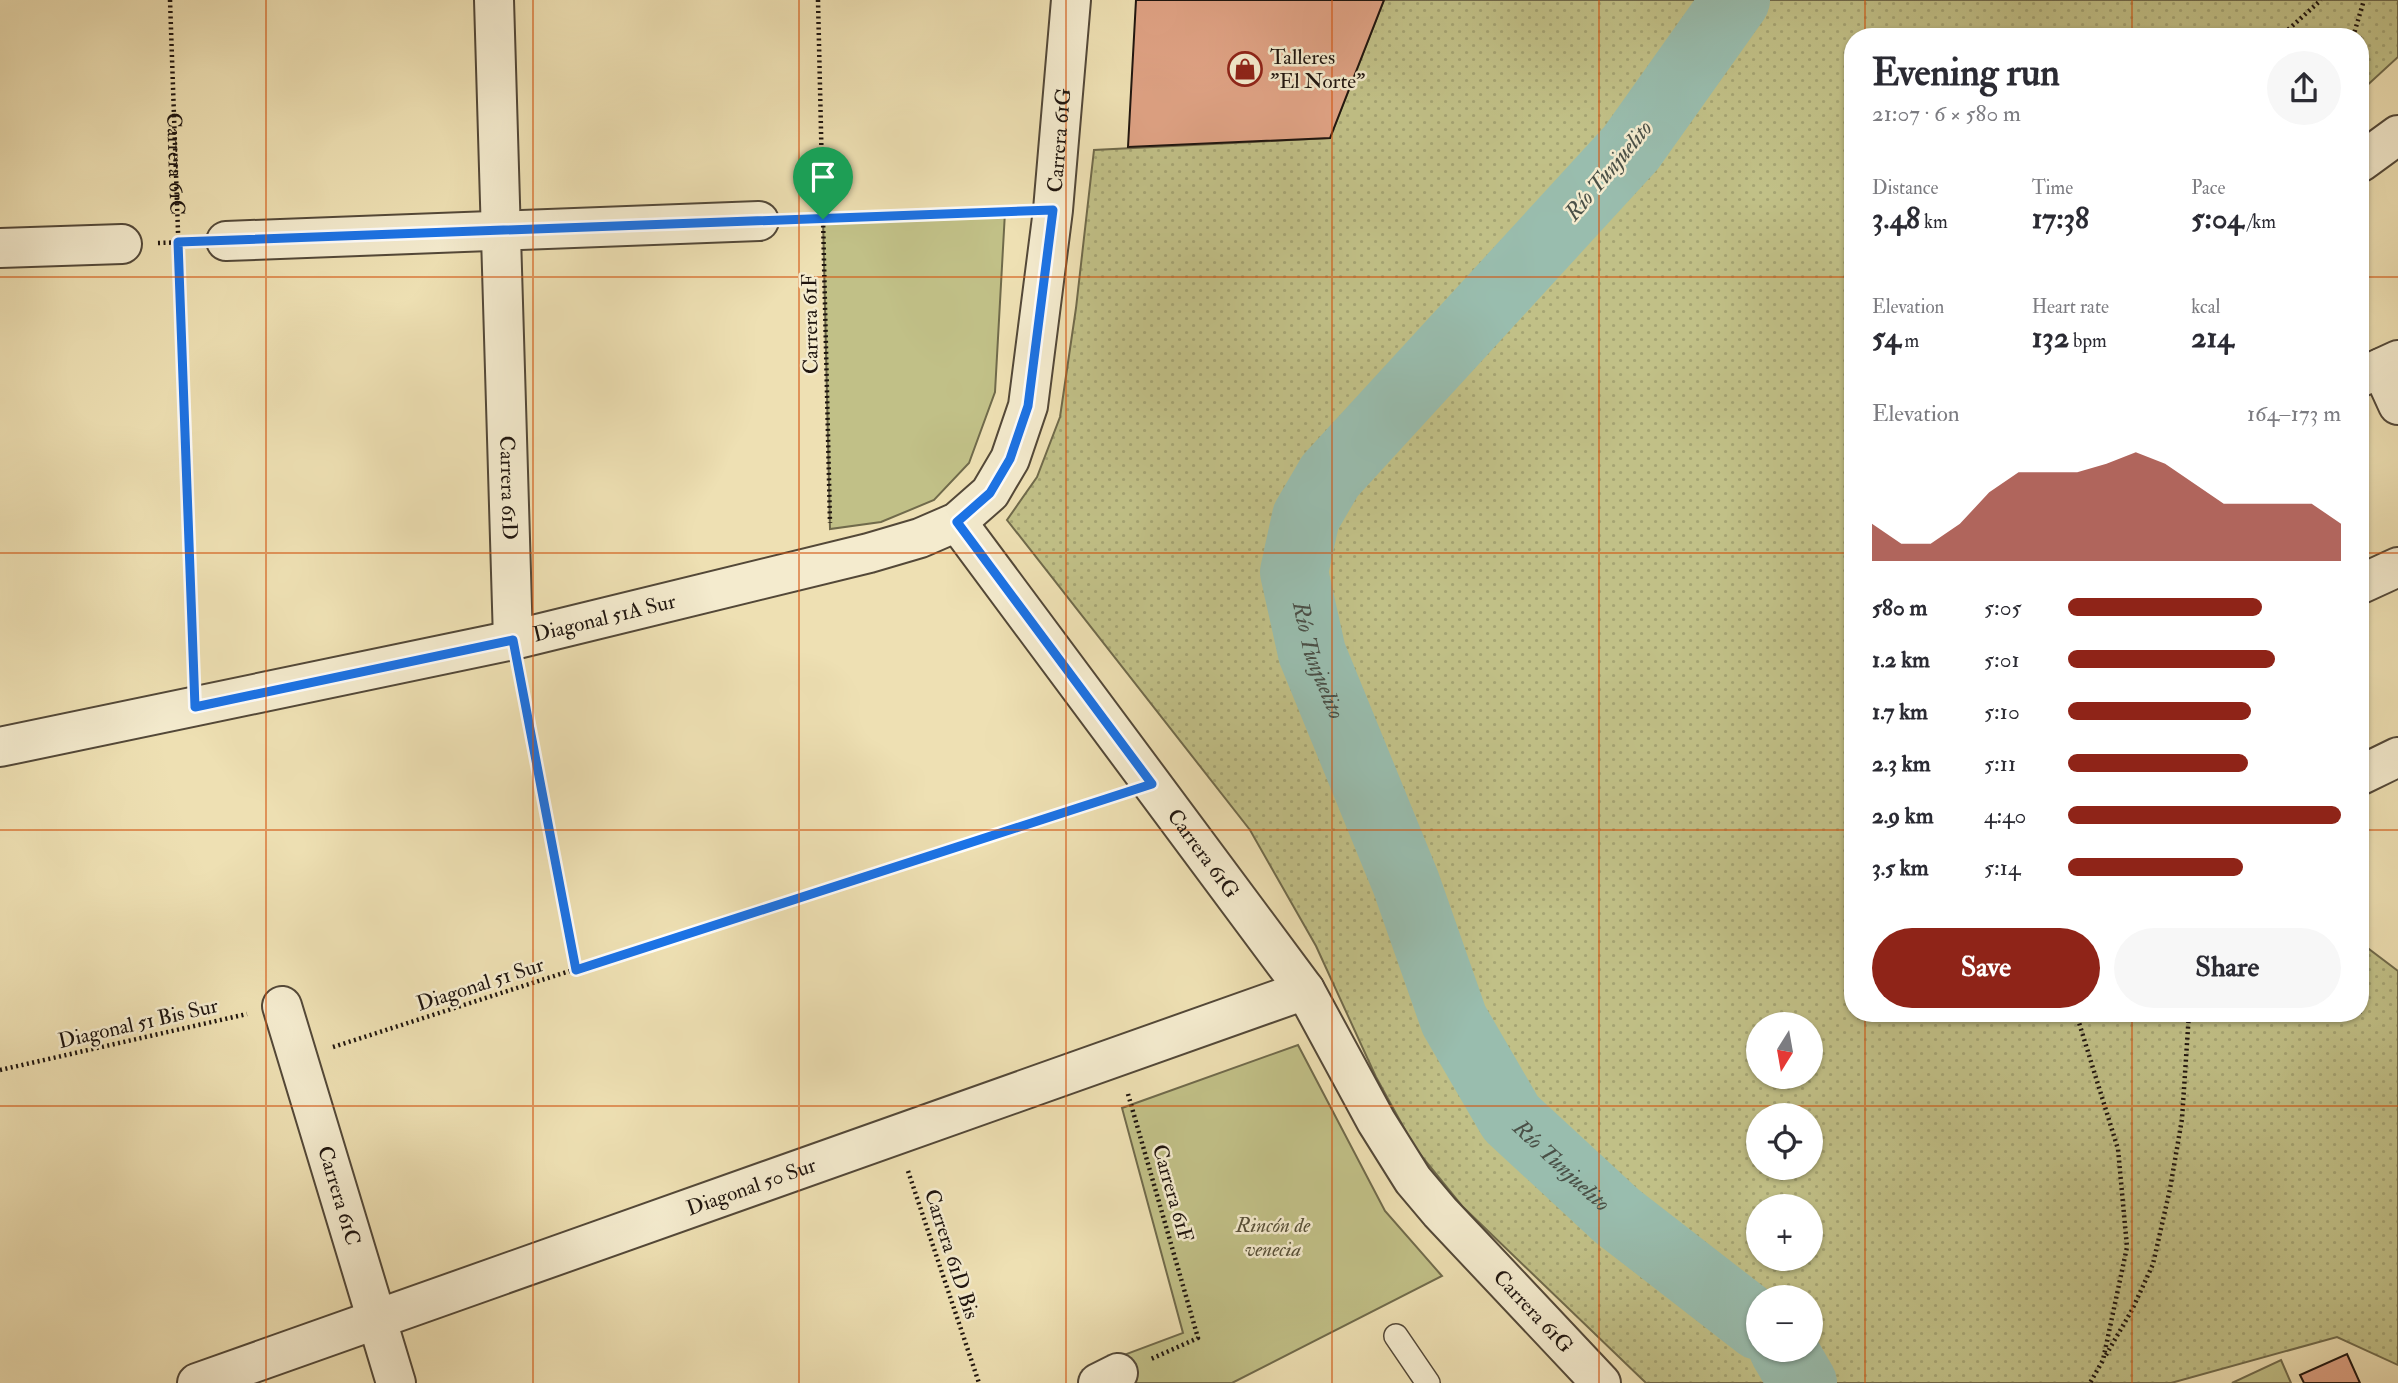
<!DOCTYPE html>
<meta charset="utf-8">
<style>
:root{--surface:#fff;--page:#f7f7f7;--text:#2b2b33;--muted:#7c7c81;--accent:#8f2418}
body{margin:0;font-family:"IM FELL Double Pica",serif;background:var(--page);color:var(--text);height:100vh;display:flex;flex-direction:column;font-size:26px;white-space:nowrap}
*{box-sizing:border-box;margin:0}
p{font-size:23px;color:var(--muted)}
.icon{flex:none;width:38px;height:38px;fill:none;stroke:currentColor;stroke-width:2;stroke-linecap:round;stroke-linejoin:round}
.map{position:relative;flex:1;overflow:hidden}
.details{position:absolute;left:1844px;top:28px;width:525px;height:994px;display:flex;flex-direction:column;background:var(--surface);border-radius:28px;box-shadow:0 2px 5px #0004}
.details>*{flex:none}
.needle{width:46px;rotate:191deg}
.fabs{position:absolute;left:1746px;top:1012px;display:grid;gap:14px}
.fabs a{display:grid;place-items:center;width:77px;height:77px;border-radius:50%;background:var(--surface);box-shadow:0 2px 5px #0004;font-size:35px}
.pin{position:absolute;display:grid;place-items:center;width:60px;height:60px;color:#fff;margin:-72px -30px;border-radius:50% 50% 50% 0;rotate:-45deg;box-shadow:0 0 7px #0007}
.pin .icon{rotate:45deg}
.round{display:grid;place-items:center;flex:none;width:74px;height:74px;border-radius:37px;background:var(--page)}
.summary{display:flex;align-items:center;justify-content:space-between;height:119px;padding:0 28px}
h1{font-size:38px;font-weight:700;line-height:52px}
.metrics{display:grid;grid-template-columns:repeat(3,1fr);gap:10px;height:119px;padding:7px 28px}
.metrics div{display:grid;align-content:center}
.metrics b{font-size:30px;font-weight:700}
.metrics small{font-size:19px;font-weight:400}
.metrics p{font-size:19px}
.chart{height:196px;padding:14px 28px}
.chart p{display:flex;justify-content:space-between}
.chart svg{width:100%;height:126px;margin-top:7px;fill:var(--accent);opacity:.7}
.primary-button{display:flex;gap:14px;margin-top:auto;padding:14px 28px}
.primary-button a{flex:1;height:80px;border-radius:42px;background:var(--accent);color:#fff;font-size:28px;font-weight:700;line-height:80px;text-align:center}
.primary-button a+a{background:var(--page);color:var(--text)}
ul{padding:0 28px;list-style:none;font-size:23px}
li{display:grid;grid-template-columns:112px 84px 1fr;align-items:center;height:52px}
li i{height:18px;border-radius:9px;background:var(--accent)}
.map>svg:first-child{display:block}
</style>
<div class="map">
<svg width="2398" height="1383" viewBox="0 0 2398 1383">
<defs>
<pattern id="grass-dots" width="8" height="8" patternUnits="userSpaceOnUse" patternTransform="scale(1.75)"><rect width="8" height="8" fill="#c1c087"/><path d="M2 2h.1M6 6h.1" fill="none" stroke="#a5a473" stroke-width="1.8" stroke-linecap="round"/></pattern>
</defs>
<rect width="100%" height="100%" fill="#eee0b3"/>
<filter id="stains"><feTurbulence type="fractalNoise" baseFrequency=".00286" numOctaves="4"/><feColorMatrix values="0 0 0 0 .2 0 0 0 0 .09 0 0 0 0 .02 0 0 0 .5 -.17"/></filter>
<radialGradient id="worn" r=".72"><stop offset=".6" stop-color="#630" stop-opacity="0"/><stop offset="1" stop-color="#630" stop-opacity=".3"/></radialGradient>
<path fill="url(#grass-dots)" stroke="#706a4b" stroke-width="2" fill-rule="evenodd" d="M1384,0H2398V57L2361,91V37H1853V1013H2361V943L2398,971V1365L2337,1337L2171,1383H1646L1462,1206L1415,1148L1376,1077L1316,946L1250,830L1007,520L1037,477L1060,417L1076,308L1094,150L1330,138ZM1759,1024H1811V1076H1759ZM1759,1115H1811V1167H1759ZM1759,1206H1811V1258H1759ZM1759,1297H1811V1349H1759Z"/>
<g fill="#c1c087" stroke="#706a4b" stroke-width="2">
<path d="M1005,212L995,392L969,463L934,500L881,522L830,529L823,218Z"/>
<path d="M1298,1045L1385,1211L1442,1276L1232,1383H1120L1113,1359L1183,1333L1122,1108Z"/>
<path d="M2281,1360L2291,1383H2232Z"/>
</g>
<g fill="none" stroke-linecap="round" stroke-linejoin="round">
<g stroke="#99bdae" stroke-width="68">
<path id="s1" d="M1736,0L1631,148L1330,476L1306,517L1294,572L1312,653L1406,883L1454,1020L1511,1118L1617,1216L1759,1326"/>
<path d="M1783,1349L1803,1383"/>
</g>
</g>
<g fill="#dfa284" stroke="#1f150f" stroke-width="2">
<path d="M1136,0H1384L1330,138L1128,147Z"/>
<path d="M2347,1354L2360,1383H2304L2300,1375Z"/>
</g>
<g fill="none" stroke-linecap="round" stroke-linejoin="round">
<g stroke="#534838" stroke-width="26">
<path id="lane" d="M1396,1336L1428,1383"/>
</g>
<g stroke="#534838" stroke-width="42">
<g id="street">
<path id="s3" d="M494,0L513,640"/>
<path d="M2361,162L2398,135"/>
<path d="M226,241L759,221"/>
<path d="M0,248L122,244"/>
<path d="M2381,368L2398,405"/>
<path d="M2361,377L2398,360"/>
<path id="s4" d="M957,522L1305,990L1376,1121L1413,1180L1440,1212L1601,1383"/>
<path d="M2361,584L2398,567"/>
<path id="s5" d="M0,747L513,640L869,553L920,538L957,522L990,493L1010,459L1028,406L1053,210L1071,0"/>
<path d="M2361,775L2398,757"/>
<path id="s6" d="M282,1006L396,1383"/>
<path id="s7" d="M197,1383L1305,990"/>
<path d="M1098,1383L1118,1373"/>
</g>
</g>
<g stroke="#1f150f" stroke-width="4.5" stroke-dasharray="2 3.5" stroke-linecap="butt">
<path id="s2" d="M170,0L193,667"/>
<path d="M818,0L830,523"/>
<path d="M2280,37L2321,0"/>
<path d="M2353,37L2364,0"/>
<path d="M795,220L1013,212"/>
<path d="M158,243L188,242"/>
<path d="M520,675L576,969"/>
<path d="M2076,1013L2118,1149L2127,1247L2103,1360L2090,1383"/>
<path d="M333,1047L1115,796"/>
<path d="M0,1070L247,1014"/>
<path d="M1128,1094L1198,1338L1151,1359"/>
<path d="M908,1171L979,1383"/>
<path d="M2106,1355L2132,1310L2153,1264L2170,1189L2182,1119L2189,1013"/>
</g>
<use href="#lane" stroke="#f4ebce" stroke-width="23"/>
<use href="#street" stroke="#f4ebce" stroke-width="38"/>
</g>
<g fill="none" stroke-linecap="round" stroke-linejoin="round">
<g stroke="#fff" stroke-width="14">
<path id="route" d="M1053,210L1028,406L1010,459L990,493L957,522L1152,784L576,970L513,640L195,707L178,242Z"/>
</g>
<use href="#route" stroke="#1a73e8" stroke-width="9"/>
</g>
<path fill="none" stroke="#d4520c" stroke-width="2" stroke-opacity="0.55" d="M266,0V1383M533,0V1383M799,0V1383M1066,0V1383M1332,0V1383M1599,0V1383M1865,0V37M2132,0V37M0,277H1853M2361,277H2398M0,553H1853M2361,553H2398M0,830H1853M2361,830H2398M1865,1013V1383M2132,1013V1383M0,1106H2398"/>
<defs>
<g id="shop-ring" transform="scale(1.75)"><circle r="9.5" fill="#f4ebce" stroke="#8f2418" stroke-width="1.5"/><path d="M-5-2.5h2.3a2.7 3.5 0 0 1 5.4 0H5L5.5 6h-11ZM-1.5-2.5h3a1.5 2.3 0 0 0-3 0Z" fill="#8f2418"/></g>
</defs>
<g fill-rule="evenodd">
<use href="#shop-ring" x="1245" y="69"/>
</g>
<g text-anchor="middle" stroke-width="5" stroke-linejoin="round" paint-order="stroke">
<g font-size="21" fill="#1f150f" stroke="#f4ebce" text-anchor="start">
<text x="1270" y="64">Talleres<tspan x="1270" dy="24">"El Norte"</tspan></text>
</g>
<g font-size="21" fill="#1f150f" stroke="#f4ebce">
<text dy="7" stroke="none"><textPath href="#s5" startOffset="1391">Carrera 61G</textPath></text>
<text dy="7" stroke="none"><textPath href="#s2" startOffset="164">Carrera 61C</textPath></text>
<text transform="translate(810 324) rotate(-91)" y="7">Carrera 61F</text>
<text dy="7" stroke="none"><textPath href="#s3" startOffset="488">Carrera 61D</textPath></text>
<text dy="7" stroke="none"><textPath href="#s5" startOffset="618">Diagonal 51A Sur</textPath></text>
<text dy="7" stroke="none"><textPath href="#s4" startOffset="413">Carrera 61G</textPath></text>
<text transform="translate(480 984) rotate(-18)" y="7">Diagonal 51 Sur</text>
<text transform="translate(138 1023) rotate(-13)" y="7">Diagonal 51 Bis Sur</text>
<text dy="7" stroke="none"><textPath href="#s7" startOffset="588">Diagonal 50 Sur</textPath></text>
<text transform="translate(1173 1193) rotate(74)" y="7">Carrera 61F</text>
<text dy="7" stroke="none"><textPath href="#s6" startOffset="198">Carrera 61C</textPath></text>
<text transform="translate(952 1254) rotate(72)" y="7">Carrera 61D Bis</text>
<text dy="7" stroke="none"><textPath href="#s4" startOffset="980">Carrera 61G</textPath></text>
</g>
<g font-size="21" font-style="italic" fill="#585139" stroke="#f4ebce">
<text x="1273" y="1232">Rincón de<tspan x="1273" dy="24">venecia</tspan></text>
</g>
<g font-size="23" font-style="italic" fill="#4a5047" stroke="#f4ebce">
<text transform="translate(1608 170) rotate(-50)" y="8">Río Tunjuelito</text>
<text dy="8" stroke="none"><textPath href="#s1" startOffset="822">Río Tunjuelito</textPath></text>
<text dy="8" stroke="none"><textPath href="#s1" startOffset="1390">Río Tunjuelito</textPath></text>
</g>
</g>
<rect width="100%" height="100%" filter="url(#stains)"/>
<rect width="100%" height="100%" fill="url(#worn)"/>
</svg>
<div class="fabs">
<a><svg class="needle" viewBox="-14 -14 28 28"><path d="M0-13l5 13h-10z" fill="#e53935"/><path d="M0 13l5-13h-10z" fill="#7c7c81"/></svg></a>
<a><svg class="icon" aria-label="locate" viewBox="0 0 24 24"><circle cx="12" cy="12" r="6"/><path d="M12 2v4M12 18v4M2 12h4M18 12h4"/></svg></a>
<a>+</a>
<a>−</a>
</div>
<div class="pin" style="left:823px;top:219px;background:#1e9e55"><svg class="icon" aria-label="arrive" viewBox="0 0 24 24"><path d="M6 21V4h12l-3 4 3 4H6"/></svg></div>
<section class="details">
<div class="summary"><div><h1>Evening run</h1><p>21:07 · 6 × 580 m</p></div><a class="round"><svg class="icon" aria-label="share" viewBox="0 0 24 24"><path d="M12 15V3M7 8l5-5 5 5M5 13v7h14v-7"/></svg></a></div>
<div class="metrics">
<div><p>Distance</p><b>3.48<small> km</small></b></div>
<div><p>Time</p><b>17:38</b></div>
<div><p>Pace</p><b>5:04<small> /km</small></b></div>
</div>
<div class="metrics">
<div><p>Elevation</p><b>54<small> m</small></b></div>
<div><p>Heart rate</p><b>132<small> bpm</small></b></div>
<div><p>kcal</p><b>214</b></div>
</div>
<div class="chart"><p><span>Elevation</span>164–173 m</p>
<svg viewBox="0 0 160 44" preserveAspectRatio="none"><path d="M0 44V31L10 38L20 38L30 31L40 20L50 13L60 13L70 13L80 10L90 6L100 10L110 17L120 24L130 24L140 24L150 24L160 31V44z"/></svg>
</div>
<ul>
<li><b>580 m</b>5:05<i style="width:71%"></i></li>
<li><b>1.2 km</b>5:01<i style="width:76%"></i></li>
<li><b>1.7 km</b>5:10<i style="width:67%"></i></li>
<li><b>2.3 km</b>5:11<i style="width:66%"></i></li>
<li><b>2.9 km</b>4:40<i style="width:100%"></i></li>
<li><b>3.5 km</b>5:14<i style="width:64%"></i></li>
</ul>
<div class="primary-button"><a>Save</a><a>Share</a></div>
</section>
</div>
